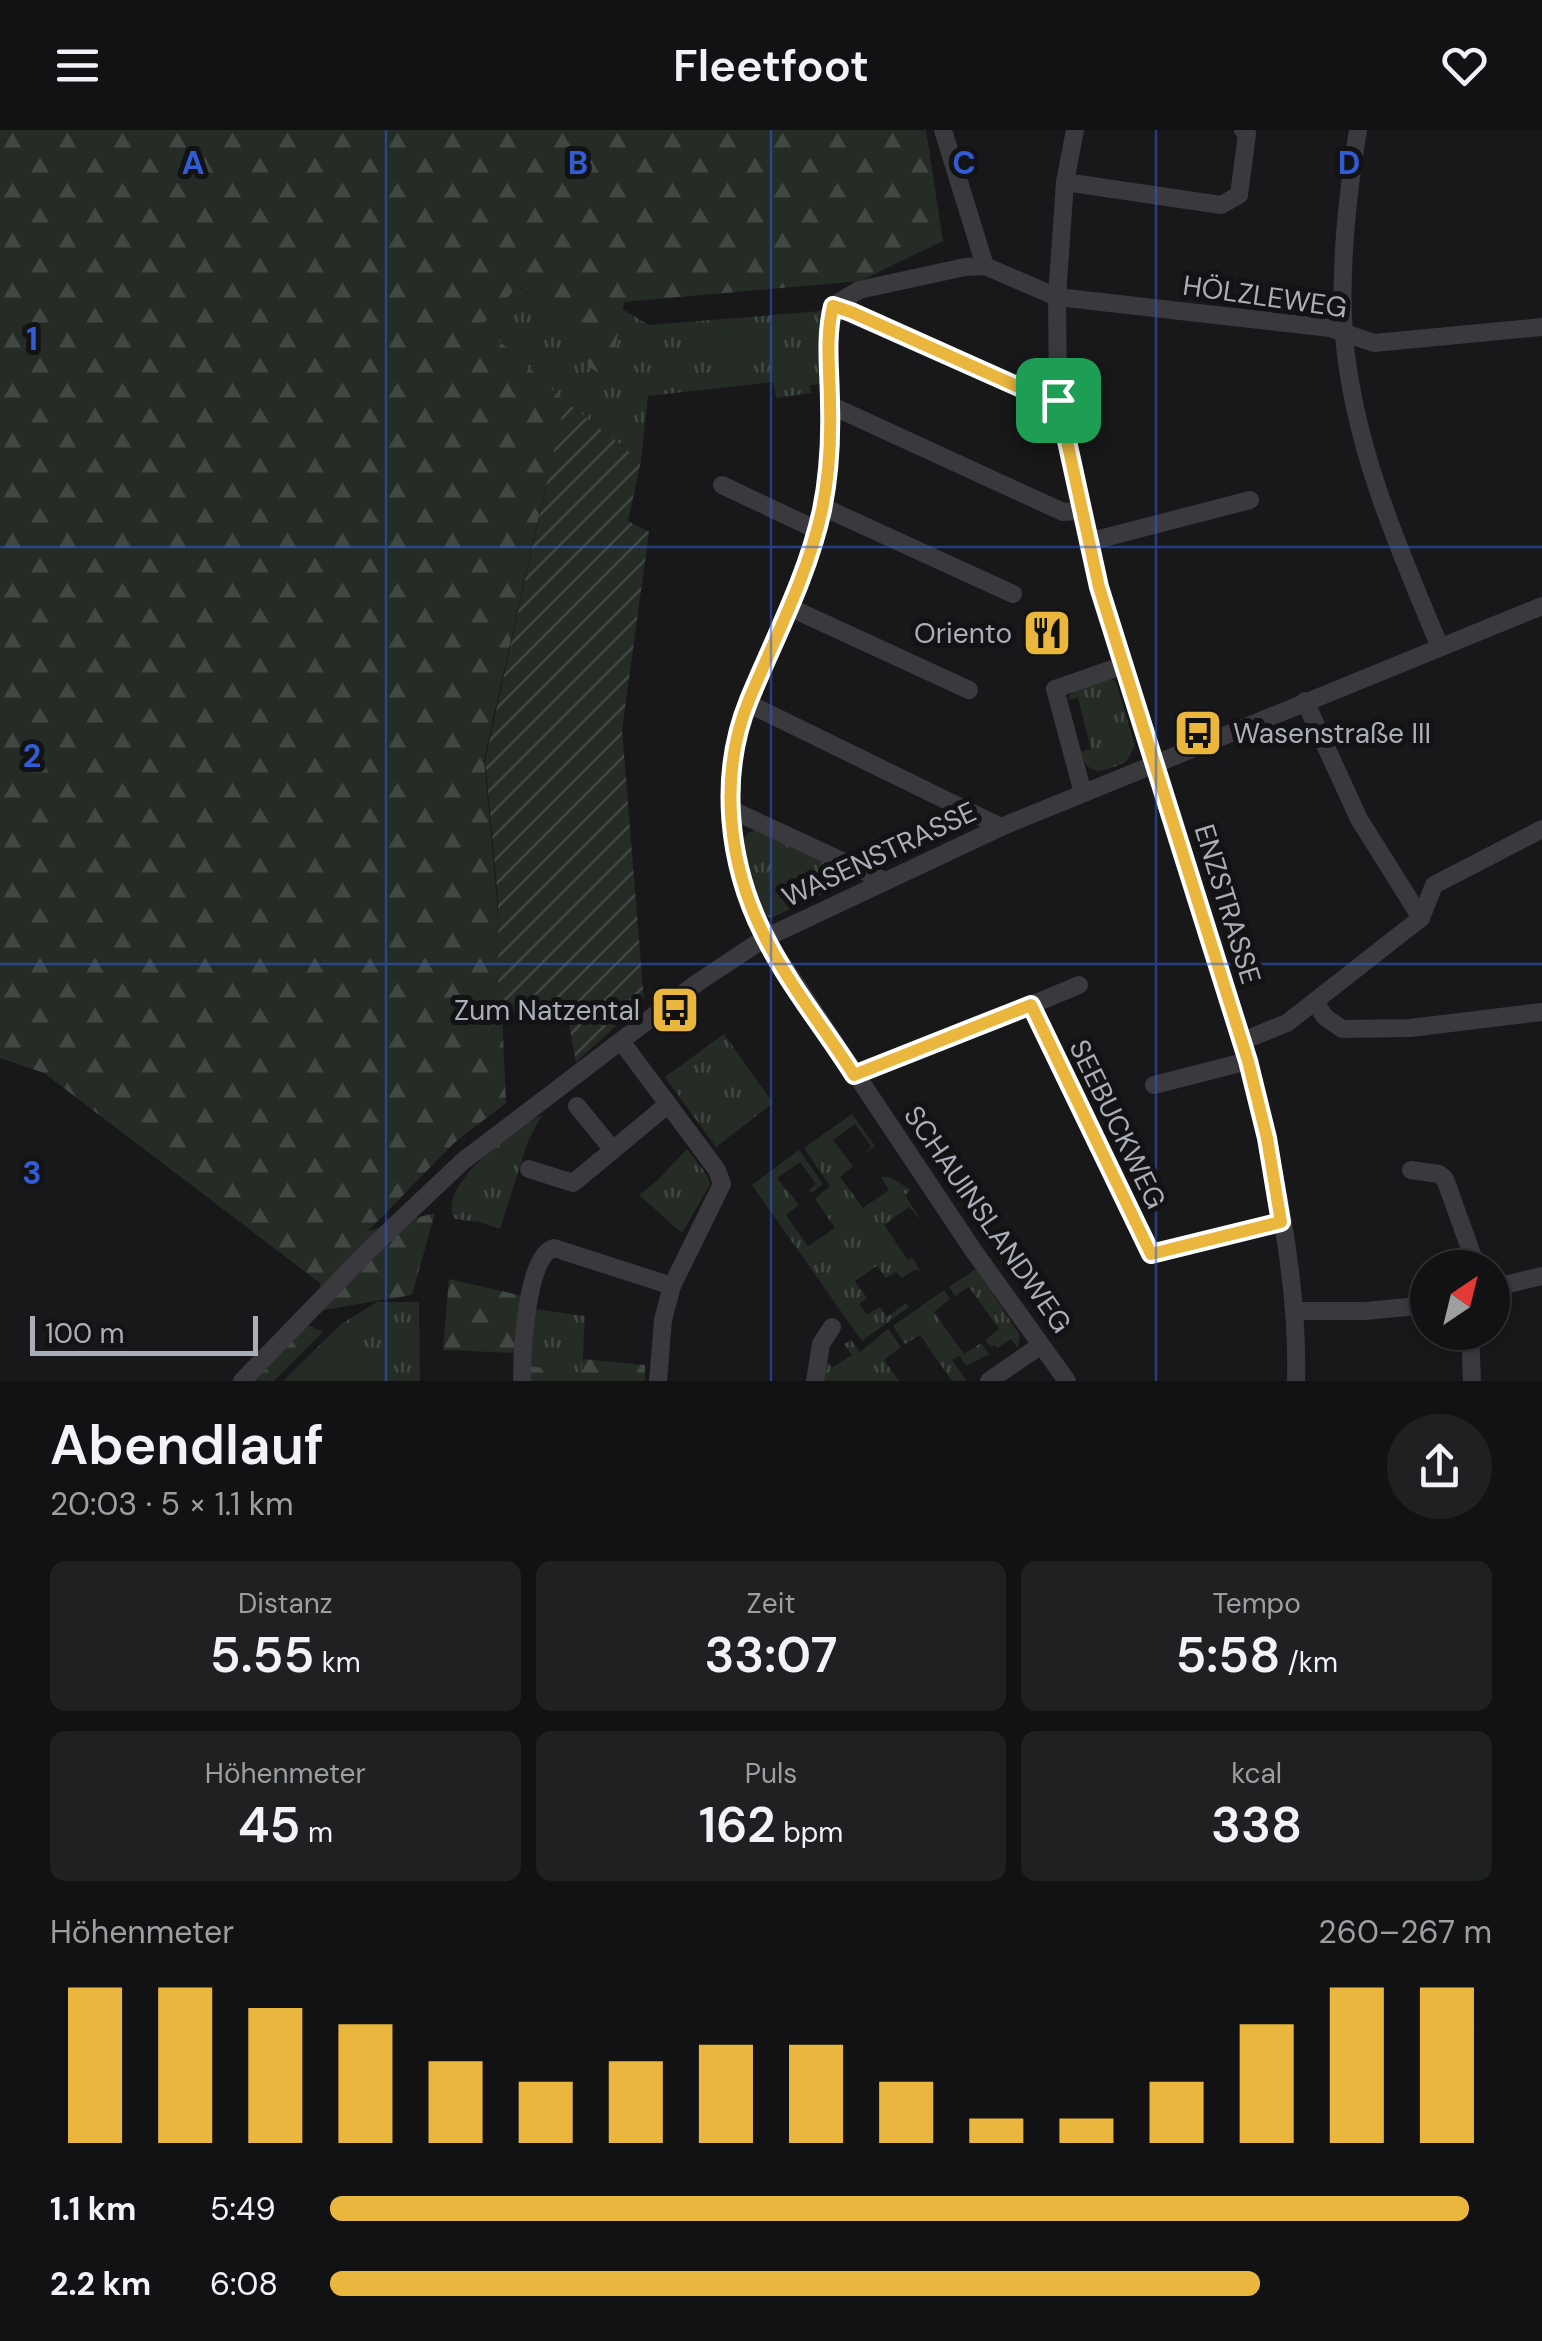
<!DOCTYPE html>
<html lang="de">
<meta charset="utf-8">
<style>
:root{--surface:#121214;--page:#1f2022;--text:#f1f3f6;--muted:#9c9ea0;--line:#313234;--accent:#ebb63e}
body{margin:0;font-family:"DM Sans",sans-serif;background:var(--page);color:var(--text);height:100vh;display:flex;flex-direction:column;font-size:38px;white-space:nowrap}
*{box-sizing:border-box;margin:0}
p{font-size:32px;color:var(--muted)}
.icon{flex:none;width:55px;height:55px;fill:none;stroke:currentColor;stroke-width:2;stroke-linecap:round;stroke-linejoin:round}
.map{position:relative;height:1251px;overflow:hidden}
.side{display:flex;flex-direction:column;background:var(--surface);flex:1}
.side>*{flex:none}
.needle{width:65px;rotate:35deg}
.buttons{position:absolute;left:1410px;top:1120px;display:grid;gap:20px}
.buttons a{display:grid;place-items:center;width:100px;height:100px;border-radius:50%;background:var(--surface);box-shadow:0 2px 8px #0004,0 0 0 2px var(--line);font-size:50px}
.scale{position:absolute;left:30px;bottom:25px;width:228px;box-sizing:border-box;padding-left:10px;border:5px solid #aaaeb9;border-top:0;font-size:28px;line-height:35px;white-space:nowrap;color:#aaaeb9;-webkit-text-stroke:8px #131315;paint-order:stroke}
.pin{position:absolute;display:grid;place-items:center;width:85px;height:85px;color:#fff;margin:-42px;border-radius:20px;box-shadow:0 5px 15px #0006}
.round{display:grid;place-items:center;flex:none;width:105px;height:105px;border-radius:52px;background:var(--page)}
.overview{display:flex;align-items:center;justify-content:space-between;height:170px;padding:0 50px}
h1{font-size:55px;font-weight:600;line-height:75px}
.metrics{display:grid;grid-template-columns:repeat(3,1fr);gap:15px;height:170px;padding:10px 50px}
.metrics div{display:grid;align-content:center;border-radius:15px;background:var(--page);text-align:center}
.metrics b{font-size:50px;font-weight:600}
.metrics small{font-size:28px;font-weight:400}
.metrics p{font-size:28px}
.chart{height:280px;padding:20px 50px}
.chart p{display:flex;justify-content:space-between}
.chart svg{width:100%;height:180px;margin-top:10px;stroke:var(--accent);stroke-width:6}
ul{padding:0 50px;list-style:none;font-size:32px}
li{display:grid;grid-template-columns:160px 120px 1fr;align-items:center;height:75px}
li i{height:25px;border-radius:12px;background:var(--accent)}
header{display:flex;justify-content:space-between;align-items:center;height:130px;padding:0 50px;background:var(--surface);font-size:45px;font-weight:600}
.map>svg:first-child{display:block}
</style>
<header><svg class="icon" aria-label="menu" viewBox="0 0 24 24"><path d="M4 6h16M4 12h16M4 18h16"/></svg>Fleetfoot<svg class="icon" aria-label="heart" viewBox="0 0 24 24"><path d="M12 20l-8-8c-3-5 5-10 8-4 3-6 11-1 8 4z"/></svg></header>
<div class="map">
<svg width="1542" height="1251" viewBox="0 0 1542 1251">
<defs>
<pattern id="grass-tufts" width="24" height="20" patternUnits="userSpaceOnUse" patternTransform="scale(2.5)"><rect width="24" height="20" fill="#242c25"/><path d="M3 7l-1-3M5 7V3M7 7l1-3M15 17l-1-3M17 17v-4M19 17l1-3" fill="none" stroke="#414843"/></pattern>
<pattern id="forest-firs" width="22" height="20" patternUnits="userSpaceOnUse" patternTransform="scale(2.5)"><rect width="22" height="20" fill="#242c25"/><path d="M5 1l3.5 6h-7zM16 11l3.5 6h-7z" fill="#414843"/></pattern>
<pattern id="garden-furrows" width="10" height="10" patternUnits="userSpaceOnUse" patternTransform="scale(2.5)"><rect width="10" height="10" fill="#242c25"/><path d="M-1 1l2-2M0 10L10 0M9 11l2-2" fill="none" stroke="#414843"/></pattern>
</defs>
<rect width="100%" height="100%" fill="#18181a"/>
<g fill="url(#grass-tufts)">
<path d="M517,156L583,204L588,236L614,225L622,179L649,195L821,181L822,254L810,255L811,263L776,268L773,252L648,266L641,331L565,271L481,195Z"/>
<path d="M1108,547L1116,552L1135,616L1126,632C1106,640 1088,650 1081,622L1091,619L1078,568L1067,570L1074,560Z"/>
<path d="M758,699L836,737L839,752L836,758L771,788L765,786L749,754L741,714L748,703Z"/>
<path d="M724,904L773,973L716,1017L665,947Z"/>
<path d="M852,984L875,1016L865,1023L871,1016L855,994L833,1010L853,1036L840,1047L863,1078L889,1060L881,1047H890L911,1060L905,1065L921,1090L909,1077L884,1095L908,1130L912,1128L920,1140H914L902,1148L896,1142L886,1148L877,1136L855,1151L867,1168L859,1174L867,1185L880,1177L887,1187L906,1173L909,1177L862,1211L752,1055L799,1020L823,1054L811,1063L809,1060L816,1054L800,1032L777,1048L799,1075L786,1085L808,1116L835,1098L815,1069L830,1056L804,1018Z"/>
<path d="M542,985L528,1011L500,1099L479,1092L455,1089C434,1058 516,996 542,985Z"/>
<path d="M687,1019L707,1045L710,1054L682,1103L639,1065L658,1050Z"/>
<path d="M976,1139L1020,1205L1018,1218L1011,1209L997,1218L995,1215L991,1217L985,1210L999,1199L969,1157L955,1166L949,1157Z"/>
<path d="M944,1160L950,1169L934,1182L964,1224L981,1213L989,1224L967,1236L959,1226L952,1230L967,1251H952L920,1205L905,1214L893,1196Z"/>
<path d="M377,1172H419L420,1251H283L340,1195Z"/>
<path d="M535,1179L585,1186L582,1244L529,1236Z"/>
<path d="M888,1199L901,1217L884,1230L899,1251H820L824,1227L832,1238L852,1225L844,1214L851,1210L860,1222Z"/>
</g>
<g fill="url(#forest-firs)">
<path d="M0,0H926L943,111L860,151L624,172L614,225L600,244L588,236L582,204L518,156L482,195L565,271L484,629L497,770L506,973L454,1013L368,1101L435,1083L412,1165L323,1180L320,1153L44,943L0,928Z"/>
<path d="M449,1149L523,1166L515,1223L443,1220Z"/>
<path d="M308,1195L323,1202L274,1251H245Z"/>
<path d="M583,1229L645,1235V1251H529V1236L582,1243Z"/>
</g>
<path fill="url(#garden-furrows)" d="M565,271L641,331L628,391L649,402L622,600L644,871L576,932L565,872L499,887L498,769L485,630Z"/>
<g fill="#242c25">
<path d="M758,199L762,228L720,233L717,204Z"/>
<path d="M329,1211L362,1242L354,1251H293Z"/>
</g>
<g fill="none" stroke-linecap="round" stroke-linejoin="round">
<g stroke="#39393e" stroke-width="18">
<path d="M943,0L985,136L1057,167L1330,198L1374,213L1542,197"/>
<path d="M1075,0L1065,52L1057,167L1058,270L1099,457L1248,931C1273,1031 1299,1148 1296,1251"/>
<path d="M1358,0C1347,67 1339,137 1344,205C1353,315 1398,417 1440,517"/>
<path d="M1065,52L1221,75L1239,65L1247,4L1243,0"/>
<path d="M833,176L828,222L830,304L823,377L808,432L747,573L737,608L731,646L730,679L740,745L765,808L973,1120L1067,1251"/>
<path d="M833,176L1039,266L1058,270"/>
<path d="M833,176L859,160L965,137L985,136"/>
<path d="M830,275L1063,382L1080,381"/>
<path d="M722,355L817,400"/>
<path d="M823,377L1013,464"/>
<path d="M1088,412L1250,370"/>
<path d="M791,478L969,560"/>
<path d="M1305,571L1359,689L1421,788"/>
<path d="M747,573L1001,697"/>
<path d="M1083,663L1055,559L1124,535"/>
<path d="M730,679L885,751"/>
<path d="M1315,872L1325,887L1342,899L1410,898L1542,882"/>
<path d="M1031,875L1079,855"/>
<path d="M621,911L717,1040L722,1054L672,1156L663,1190L658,1251"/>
<path d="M1242,911L1287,893L1421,788L1434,755L1542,699"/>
<path d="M855,945L1031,875L1151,1124L1281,1092"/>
<path d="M1154,955L1248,931"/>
<path d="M577,976L613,1020L667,975"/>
<path d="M529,1039L573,1053L613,1020"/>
<path d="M1411,1040L1439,1044L1445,1049L1477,1138"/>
<path d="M1492,1158L1542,1146"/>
<path d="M1295,1181H1365L1428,1175"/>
<path d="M1470,1202L1472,1251"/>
<path d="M242,1251L370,1119L463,1031L697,853L765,808L1001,697L1542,476"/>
<path d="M522,1251C522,1224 526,1125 554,1118L672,1156"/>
<path d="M815,1251L821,1214L832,1197"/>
<path d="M989,1251L1041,1215"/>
</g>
</g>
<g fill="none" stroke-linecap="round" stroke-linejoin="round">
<g stroke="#fff" stroke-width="20">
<path id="route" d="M833,176L851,182L1039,266L1058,270L1099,457L1248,931L1267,1008L1281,1092L1151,1124L1031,875L854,945C825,899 788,854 764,805C728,734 718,646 749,570C775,507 807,448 822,380C829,346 831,309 830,274C830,242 825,208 833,176Z"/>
</g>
<use href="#route" stroke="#ebb63e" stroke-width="12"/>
</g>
<path fill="none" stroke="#325cd3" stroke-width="2.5" stroke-opacity="0.55" d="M386,0V1251M771,0V1251M1156,0V1251M0,417H1542M0,834H1542"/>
<defs>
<g id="restaurant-square" transform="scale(2.5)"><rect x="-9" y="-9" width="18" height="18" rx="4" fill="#ebb63e" stroke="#131315"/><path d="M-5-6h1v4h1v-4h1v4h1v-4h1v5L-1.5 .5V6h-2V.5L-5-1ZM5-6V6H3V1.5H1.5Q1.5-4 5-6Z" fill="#111"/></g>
<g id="bus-square" transform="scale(2.5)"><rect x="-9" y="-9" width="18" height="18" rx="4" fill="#ebb63e" stroke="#131315"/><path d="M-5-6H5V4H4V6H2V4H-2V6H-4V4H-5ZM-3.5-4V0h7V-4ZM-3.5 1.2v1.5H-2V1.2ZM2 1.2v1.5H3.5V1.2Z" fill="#111"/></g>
</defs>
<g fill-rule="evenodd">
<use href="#restaurant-square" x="1047" y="503"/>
<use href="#bus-square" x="1198" y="603"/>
<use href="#bus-square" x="675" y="880"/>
</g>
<g text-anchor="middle" stroke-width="10" stroke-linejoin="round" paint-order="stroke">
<g font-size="28" fill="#aaaeb9" stroke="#131315">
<text transform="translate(1265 166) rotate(8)" y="10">HÖLZLEWEG</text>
<text transform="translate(879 724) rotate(-25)" y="10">WASENSTRASSE</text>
<text transform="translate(1228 774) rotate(73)" y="10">ENZSTRASSE</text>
<text transform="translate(1118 994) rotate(64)" y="10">SEEBUCKWEG</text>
<text transform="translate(988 1089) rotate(55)" y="10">SCHAUINSLANDWEG</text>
</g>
<g font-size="28" fill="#aaaeb9" stroke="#131315" text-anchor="end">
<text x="1012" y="513">Oriento</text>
<text x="1233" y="613" text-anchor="start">Wasenstraße III</text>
<text x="640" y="890">Zum Natzental</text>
</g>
</g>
<g font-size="32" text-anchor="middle" font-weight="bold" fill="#325cd3" stroke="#131315" stroke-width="10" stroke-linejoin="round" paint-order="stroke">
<text x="193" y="44">A</text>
<text x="578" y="44">B</text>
<text x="964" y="44">C</text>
<text x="1349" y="44">D</text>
<text x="32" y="220">1</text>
<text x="32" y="637">2</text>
<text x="32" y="1054">3</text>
</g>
</svg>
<div class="buttons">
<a><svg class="needle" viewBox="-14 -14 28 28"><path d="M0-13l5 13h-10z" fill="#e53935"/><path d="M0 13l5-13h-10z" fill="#9c9ea0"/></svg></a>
</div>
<div class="scale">100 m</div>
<div class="pin" style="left:1058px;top:270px;background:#1e9e55"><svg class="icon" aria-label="arrive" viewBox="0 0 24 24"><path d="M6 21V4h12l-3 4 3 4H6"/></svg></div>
</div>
<section class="side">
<div class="overview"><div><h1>Abendlauf</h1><p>20:03 · 5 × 1.1 km</p></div><a class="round"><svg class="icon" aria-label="share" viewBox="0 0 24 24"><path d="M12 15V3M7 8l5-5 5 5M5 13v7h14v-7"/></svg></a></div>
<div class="metrics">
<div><p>Distanz</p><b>5.55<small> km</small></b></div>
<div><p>Zeit</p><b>33:07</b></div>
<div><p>Tempo</p><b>5:58<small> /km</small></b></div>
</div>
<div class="metrics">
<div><p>Höhenmeter</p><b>45<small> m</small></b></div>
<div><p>Puls</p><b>162<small> bpm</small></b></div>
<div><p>kcal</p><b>338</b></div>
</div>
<div class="chart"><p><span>Höhenmeter</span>260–267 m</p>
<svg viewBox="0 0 160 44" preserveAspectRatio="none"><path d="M5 44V6M15 44V6M25 44V11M35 44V15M45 44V24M55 44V29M65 44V24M75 44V20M85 44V20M95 44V29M105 44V38M115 44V38M125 44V29M135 44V15M145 44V6M155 44V6"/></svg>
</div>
<ul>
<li><b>1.1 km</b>5:49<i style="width:98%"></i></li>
<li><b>2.2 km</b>6:08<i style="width:80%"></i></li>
</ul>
</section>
